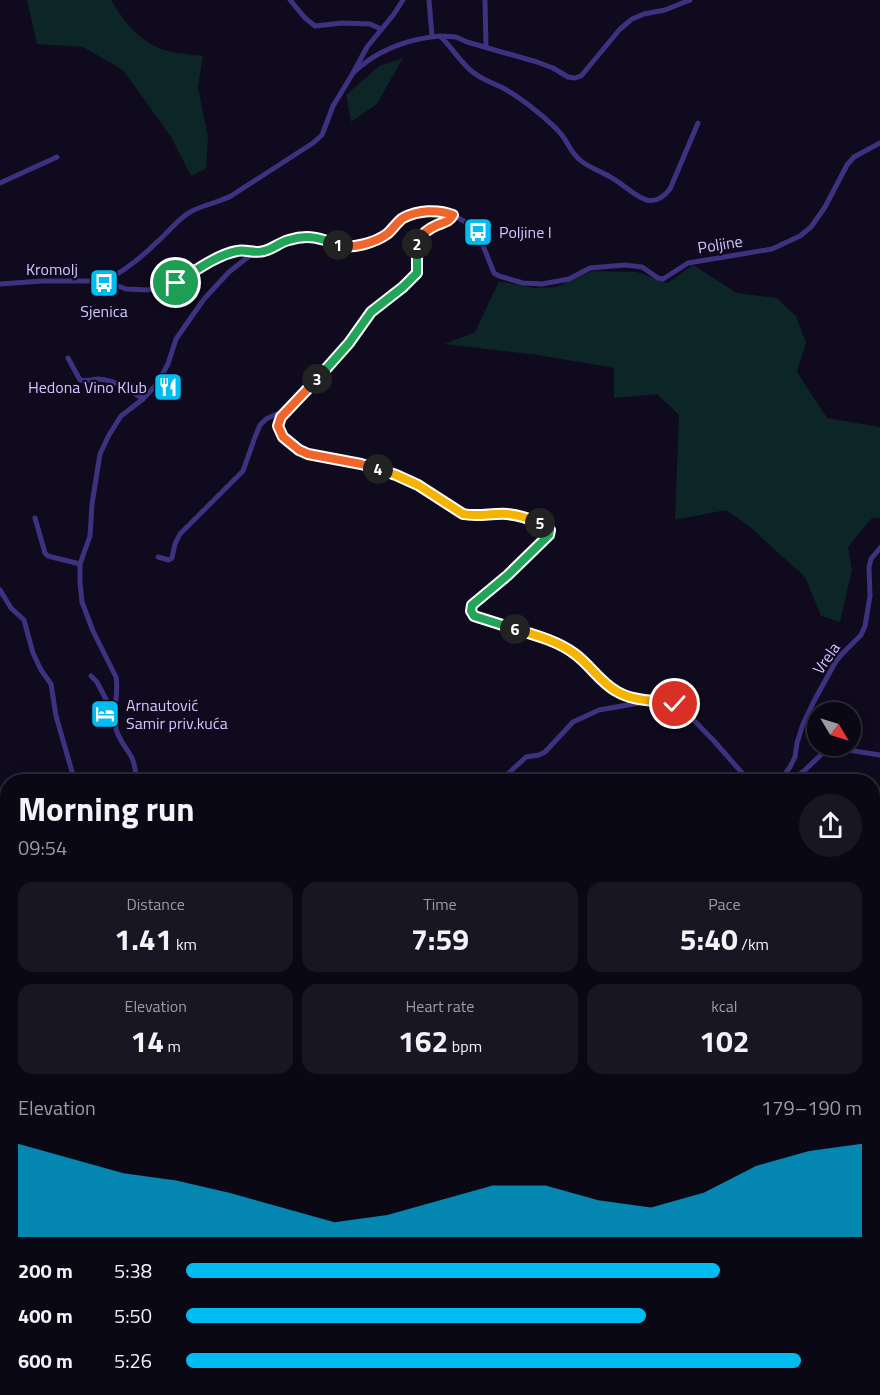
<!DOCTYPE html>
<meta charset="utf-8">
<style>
:root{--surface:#0b0816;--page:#191623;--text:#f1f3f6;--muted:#9a9aa1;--line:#2b2935;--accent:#00bcf0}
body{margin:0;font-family:"Titillium Web",sans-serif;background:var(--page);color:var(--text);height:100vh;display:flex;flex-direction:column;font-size:22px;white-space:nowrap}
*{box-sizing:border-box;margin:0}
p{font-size:20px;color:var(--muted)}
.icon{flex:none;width:33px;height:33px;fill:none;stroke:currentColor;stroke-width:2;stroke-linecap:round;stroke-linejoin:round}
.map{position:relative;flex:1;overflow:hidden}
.details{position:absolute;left:0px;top:774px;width:880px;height:621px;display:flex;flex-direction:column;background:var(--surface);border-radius:24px 24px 0 0;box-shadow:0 3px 15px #0003,0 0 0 2px var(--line)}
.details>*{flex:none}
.needle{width:39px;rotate:128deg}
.buttons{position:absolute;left:807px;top:702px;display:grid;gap:12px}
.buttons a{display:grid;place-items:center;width:54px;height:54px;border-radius:50%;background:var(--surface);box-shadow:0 3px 15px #0003,0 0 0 2px var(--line);font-size:30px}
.pin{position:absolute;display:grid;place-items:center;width:51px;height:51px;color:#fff;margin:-26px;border:3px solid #fff;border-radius:50%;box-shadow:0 2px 6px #0007}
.km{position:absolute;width:30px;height:30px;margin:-15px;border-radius:50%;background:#222;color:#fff;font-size:16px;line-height:30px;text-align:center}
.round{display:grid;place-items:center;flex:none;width:63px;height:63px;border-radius:32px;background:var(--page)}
.head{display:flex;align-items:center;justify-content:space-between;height:102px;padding:0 18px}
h1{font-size:33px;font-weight:700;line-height:45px}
.metrics{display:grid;grid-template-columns:repeat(3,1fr);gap:9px;height:102px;padding:6px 18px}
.metrics div{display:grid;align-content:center;border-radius:15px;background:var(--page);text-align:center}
.metrics b{font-size:30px;font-weight:700}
.metrics small{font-size:16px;font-weight:400}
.metrics p{font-size:16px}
.chart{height:168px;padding:12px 18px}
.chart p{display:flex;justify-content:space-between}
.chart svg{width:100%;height:108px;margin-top:6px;fill:var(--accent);opacity:.7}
ul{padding:0 18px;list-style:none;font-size:20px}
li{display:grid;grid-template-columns:96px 72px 1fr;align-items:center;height:45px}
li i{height:15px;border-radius:8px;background:var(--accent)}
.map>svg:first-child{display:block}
</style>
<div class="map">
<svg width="880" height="1395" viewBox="0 0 880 1395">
<rect width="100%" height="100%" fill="#0f0a1d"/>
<g fill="#0c2527">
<path d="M27,0H111C122,19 137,38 157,47C171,54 188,54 203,56L198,87L208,137L206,169L191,176L171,137L123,70L83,47L37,44Z"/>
<path d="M403,58L377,104L351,122L346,95L379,66Z"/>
<path d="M693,265L737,293L777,298L796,316L806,343L797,372L827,418L880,427V518H872L848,547L852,570L840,622L821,616L805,577L750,527L726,510L675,520L679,415L657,394L614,398V368L538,355L444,344L475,332L499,281L534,288L556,287L592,271L637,272L668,283Z"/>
<path d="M7,1300L8,1388H178V1395H0V1304Z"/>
<path d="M367,1388H574L578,1395H361Z"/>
</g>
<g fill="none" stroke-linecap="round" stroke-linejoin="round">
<g stroke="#05123b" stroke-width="1.5">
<path d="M0,1020L1,1036L8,1052"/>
<path d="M0,1157L8,1111"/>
<path d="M0,1163L8,1170"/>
<path d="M542,1388L551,1395"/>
</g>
<g stroke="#3d3180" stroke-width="5">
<path d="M290,0L305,18L315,26L342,23L370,24L381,29"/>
<path d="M429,0L432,36"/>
<path d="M485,0L486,47"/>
<path d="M441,36L456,37L467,42L537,62L553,68L568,77L575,78L581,76L620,29L632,19L644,14L665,10L690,0"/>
<path d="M353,73C377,50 407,39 440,36C452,47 461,64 474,73C483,80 493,83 503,88C512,93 522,100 530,106C540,114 553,124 561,134C569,143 569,151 580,160C589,168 601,171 612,178C632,189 649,216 670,189L698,123"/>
<path d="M0,183L57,157"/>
<path d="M453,215C449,222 444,222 437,225C428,229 422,234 417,241V273L403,287L371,311L349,343L322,372L310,387L281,417L278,426L283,437L299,450L308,454L361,464L396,475L418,485L463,514L470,515L508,514L529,518L548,527L550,530L549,535L508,575L473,605L471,611L474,616L518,629L558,644L578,657L597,676L617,692L649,702L675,704L683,709L714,741L750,782"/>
<path d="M105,281C124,271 142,257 157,242C169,232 178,218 192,211C204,205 219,202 231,196L313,143L322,135L333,106L353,73L367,47L394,14L403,0"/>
<path d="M0,284L42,281H105L126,289L148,290L176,283L227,254L239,250L253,253L264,252L289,240L319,237L344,248L354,247L380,239L388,233L400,220L406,216L430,210H442L453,215L469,224L474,229L480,238L494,273L499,276L523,283L542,284L569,279L590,268L625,265L642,267L658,278L663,279L688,263L772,249L800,236L811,227L825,207L847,165L854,157L880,143"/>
<path d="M68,358L80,380C87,382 92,379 99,379C115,380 130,390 143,399"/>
<path d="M35,518L45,553L48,556L80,564"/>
<path d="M158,557L169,560L172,558L175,544L180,534L243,471L255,437L260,425L266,419L277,414L285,413"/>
<path d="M0,590L11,608L24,620L33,653L41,670L51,684L56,716L75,782"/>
<path d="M91,676L97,682L114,715"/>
<path d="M804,771V782"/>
<path d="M137,782C136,774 135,765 132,758C126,747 117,738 115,725C113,709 119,692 116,677L93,631L82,602L80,583V564L90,536L92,504L100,454L109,435L121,416L143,399L157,384L168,364L176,339L204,299L229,272L253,253"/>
<path d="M499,782L526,757L539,755L545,752L573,722L599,710L645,702"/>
<path d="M779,782L790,767L795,757L797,743L803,724L814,701L836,661L842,654L861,635L865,626L870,596L869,567L871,559L880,548"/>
<path d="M787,782L804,771L829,747L880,755"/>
<path d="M873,913L880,914"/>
<path d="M873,1178L880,1170"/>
<path d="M873,1257L880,1259"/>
<path d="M873,1306L880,1307"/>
<path d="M569,1388L579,1395"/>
<path d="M757,1388C776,1393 796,1386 814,1395"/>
</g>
<g stroke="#3d3180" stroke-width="6">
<path d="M0,1215L8,1214"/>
<path d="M607,1388L612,1395"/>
</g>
</g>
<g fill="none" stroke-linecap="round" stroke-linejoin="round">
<g stroke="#fff" stroke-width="12">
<path id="split-1" d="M176,283C192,273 218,254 237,251C246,249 255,254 264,251C273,249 280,242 289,240C308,234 321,238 338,245"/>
</g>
<g stroke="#fff" stroke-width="12">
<path id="split-2" d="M338,245C351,250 376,242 387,234C393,229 397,222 403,218C418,210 438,209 453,215C449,222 444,222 437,225C428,229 422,234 417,241V244"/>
</g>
<g stroke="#fff" stroke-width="12">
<path id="split-3" d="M317,379L349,343L371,312L403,287L417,273V244"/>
</g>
<g stroke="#fff" stroke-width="12">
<path id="split-4" d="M317,379L281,417L278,426L283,437L299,450L308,454L361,464L378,469"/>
</g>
<g stroke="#fff" stroke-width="12">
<path id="split-5" d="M378,469L396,475L418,485L463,514C477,517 492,513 507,514C518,515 530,519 540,523"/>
</g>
<g stroke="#fff" stroke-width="12">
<path id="split-6" d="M515,629L474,616L471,611L472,605L508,575L549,535L550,530L548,527L540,523"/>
</g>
<g stroke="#fff" stroke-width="12">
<path id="split-7" d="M515,629C535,635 558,641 575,654C590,665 600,682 616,691C634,702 656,700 675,704"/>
</g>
<use href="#split-1" stroke="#22a559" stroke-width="8"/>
<use href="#split-2" stroke="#f0652b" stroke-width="8"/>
<use href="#split-3" stroke="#22a559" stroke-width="8"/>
<use href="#split-4" stroke="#f0652b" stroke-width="8"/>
<use href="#split-5" stroke="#f5b400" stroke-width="8"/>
<use href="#split-6" stroke="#22a559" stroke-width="8"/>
<use href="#split-7" stroke="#f5b400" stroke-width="8"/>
</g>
<defs>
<g id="bus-square" transform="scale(1.5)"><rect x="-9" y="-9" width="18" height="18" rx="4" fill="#00bcf0" stroke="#0f0a1d"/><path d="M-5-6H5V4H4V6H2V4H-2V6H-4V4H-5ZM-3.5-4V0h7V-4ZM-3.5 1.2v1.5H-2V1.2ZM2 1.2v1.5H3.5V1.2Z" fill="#fff"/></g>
<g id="restaurant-square" transform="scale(1.5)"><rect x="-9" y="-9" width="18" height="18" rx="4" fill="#00bcf0" stroke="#0f0a1d"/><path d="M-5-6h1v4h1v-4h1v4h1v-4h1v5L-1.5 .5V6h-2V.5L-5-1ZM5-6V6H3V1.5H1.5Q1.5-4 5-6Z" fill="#fff"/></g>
<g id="hotel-square" transform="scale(1.5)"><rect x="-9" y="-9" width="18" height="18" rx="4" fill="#00bcf0" stroke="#0f0a1d"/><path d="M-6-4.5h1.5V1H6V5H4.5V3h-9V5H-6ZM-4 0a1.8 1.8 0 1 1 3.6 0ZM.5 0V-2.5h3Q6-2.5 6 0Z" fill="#fff"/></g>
</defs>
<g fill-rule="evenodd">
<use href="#bus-square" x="478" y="232"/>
<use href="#bus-square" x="104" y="283"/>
<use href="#restaurant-square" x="168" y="387"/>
<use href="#hotel-square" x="105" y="714"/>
</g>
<g text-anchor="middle" stroke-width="4.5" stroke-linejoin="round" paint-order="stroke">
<g font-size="16" fill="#d3c5ff" stroke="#0f0a1d" text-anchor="start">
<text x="499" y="238">Poljine I</text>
<text x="104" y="317" text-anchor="middle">Sjenica</text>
<text x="147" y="393" text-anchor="end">Hedona Vino Klub</text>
<text x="126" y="711">Arnautović<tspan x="126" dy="18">Samir priv.kuća</tspan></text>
</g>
<g font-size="16" fill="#d3c5ff" stroke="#0f0a1d">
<text transform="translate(720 244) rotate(-9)" y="6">Poljine</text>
<text x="52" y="275">Kromolj</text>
<text transform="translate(826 658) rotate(-55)" y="6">Vrela</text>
</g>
</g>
</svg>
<div class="buttons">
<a><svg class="needle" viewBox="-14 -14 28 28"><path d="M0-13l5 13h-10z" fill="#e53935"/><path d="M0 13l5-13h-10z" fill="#9a9aa1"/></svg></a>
</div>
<div class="pin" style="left:176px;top:283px;background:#1e9e55"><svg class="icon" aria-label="arrive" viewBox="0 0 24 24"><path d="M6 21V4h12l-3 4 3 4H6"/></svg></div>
<div class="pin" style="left:675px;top:704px;background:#d93025"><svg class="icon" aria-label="check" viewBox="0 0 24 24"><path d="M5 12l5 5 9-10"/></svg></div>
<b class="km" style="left:338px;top:245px">1</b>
<b class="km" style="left:417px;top:244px">2</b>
<b class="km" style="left:317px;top:379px">3</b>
<b class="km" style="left:378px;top:469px">4</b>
<b class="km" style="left:540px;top:523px">5</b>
<b class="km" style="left:515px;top:629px">6</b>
<section class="details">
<div class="head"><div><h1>Morning run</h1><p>09:54</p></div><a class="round"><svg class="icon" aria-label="share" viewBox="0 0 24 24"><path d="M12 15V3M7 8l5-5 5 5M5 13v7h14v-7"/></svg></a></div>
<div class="metrics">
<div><p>Distance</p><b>1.41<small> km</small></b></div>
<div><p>Time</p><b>7:59</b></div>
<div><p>Pace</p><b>5:40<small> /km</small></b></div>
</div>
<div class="metrics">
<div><p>Elevation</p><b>14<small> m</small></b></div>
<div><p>Heart rate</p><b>162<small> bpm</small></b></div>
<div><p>kcal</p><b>102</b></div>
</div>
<div class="chart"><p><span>Elevation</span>179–190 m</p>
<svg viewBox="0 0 160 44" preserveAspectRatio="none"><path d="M0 44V6L10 12L20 18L30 21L40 26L50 32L60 38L70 35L80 29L90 23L100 23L110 29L120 32L130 26L140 15L150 9L160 6V44z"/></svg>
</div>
<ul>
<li><b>200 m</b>5:38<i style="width:79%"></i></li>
<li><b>400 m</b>5:50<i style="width:68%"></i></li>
<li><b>600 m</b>5:26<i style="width:91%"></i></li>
</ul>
</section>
</div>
